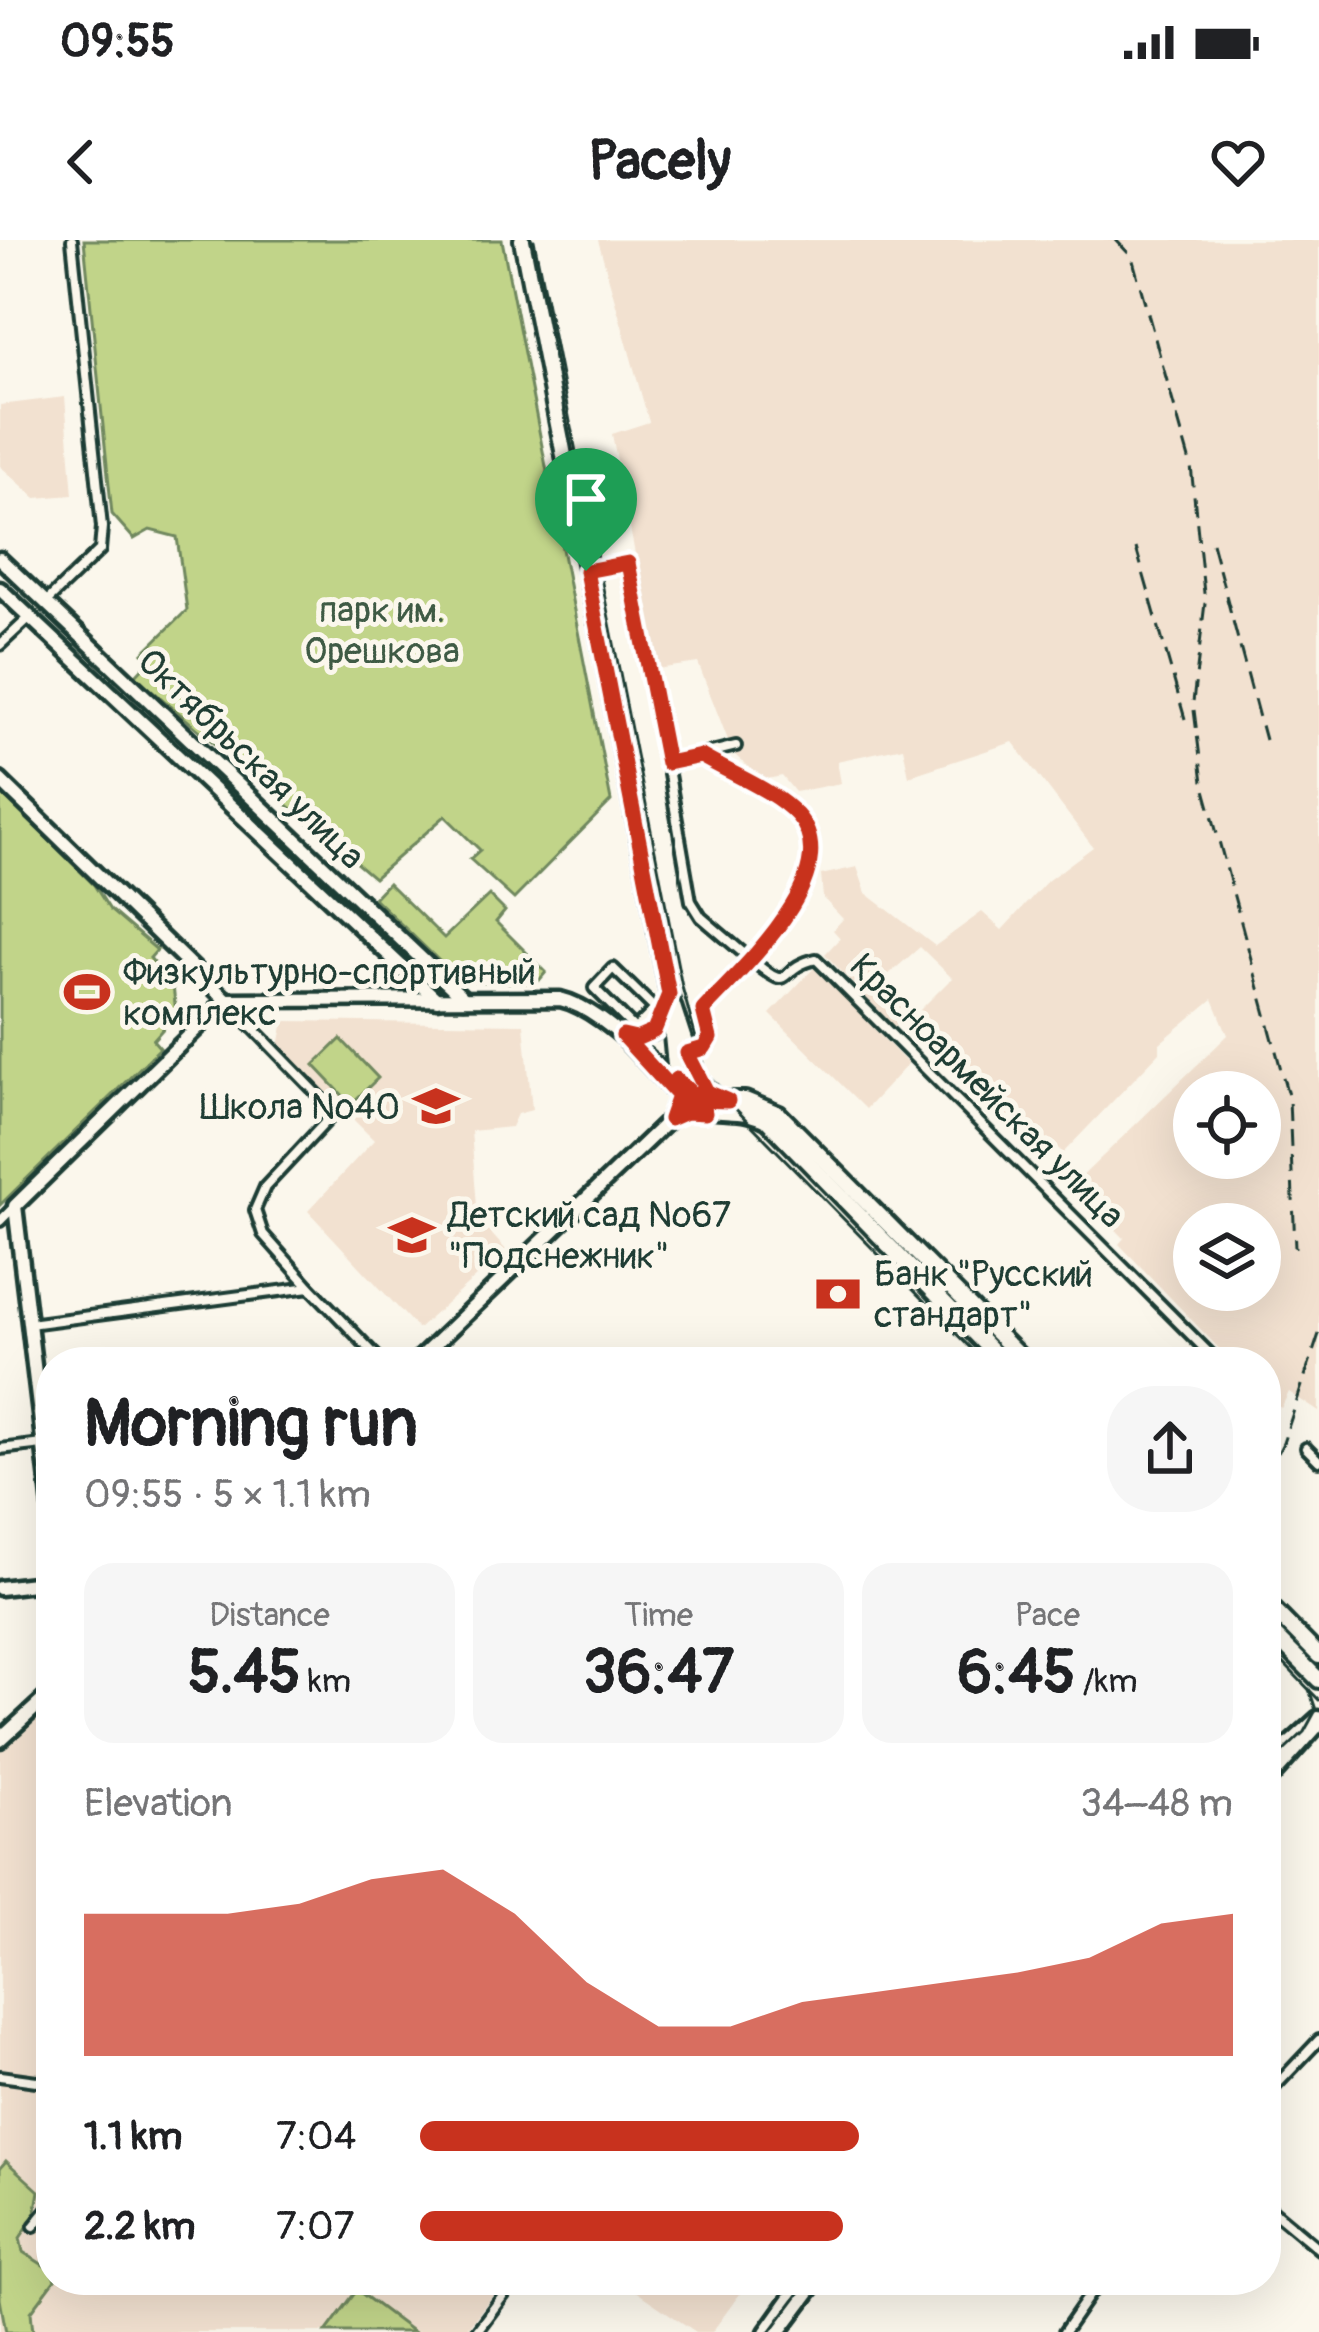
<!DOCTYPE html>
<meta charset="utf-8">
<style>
:root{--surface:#fff;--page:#f6f6f6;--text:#202124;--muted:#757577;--accent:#c8321e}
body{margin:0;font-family:Pangolin,sans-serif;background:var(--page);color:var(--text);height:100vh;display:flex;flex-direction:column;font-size:45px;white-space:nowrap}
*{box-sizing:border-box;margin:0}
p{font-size:39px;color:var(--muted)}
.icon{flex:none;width:66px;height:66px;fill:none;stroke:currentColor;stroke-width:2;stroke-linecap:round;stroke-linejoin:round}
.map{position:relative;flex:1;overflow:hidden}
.panel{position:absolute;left:36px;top:1107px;width:1245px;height:948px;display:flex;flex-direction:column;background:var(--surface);border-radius:48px;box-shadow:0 12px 48px #0002}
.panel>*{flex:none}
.tools{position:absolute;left:1173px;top:831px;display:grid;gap:24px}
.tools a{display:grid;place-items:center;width:108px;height:108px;border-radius:50%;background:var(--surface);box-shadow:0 12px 48px #0002;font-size:60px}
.pin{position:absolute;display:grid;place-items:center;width:102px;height:102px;color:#fff;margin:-123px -51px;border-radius:50% 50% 50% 0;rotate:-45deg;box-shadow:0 0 12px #0007}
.pin .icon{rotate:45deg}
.round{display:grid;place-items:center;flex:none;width:126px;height:126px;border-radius:48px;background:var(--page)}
.summary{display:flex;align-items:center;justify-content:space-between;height:204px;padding:0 48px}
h1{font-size:66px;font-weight:800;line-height:90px}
.figures{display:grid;grid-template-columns:repeat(3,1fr);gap:18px;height:204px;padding:12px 48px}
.figures div{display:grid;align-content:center;border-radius:30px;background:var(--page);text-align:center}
.figures b{font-size:60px;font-weight:800}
.figures small{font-size:33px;font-weight:400}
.figures p{font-size:33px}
.chart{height:336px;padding:24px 48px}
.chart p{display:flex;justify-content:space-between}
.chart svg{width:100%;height:216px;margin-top:12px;fill:var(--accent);opacity:.7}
ul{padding:0 48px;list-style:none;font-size:39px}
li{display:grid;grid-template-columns:192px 144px 1fr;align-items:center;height:90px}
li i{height:30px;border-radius:15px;background:var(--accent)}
.status{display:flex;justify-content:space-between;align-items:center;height:84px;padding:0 60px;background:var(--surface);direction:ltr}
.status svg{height:33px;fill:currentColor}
header{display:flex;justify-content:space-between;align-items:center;height:156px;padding:0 48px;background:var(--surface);font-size:54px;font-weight:800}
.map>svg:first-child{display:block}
</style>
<div class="status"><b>09:55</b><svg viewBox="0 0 49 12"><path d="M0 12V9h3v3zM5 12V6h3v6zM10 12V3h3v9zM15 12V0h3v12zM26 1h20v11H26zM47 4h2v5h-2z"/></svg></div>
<header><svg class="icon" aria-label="back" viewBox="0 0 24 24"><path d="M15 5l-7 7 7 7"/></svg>Pacely<svg class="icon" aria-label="heart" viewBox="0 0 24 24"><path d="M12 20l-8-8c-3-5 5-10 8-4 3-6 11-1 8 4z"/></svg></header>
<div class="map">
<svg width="1319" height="2092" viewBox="0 0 1319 2092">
<rect width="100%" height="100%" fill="#fbf7ec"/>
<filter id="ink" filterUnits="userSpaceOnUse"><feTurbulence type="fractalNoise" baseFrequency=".00833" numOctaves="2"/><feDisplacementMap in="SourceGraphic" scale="24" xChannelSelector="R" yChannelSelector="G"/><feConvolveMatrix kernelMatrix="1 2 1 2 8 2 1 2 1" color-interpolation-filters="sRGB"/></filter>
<g filter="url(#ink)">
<g fill="#f2e1d0" fill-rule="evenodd">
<path d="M598,0H1319V1172L1289,1152L1281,1168L1270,1161L1277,1145L1266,1150V1122H1232L1119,1004L1124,998L1073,945L1228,795L1213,759L1160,803V812L1063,913L1048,898L1038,908L975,848L983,839L920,770L952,738L920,707L880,742L908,773L894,787L825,714L840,698L833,690L843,679L823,658L821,635L857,627L866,653L935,706L982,672L1002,690L1047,641L1093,607L1013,502L909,536L903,507L837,521L841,543L795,552L782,536L762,540L733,513L698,423L657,429L612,194L649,182ZM1194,852H1260V918H1194ZM1194,984H1260V1050H1194Z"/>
<path d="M65,157L73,255L36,258L0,226V165Z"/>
<path d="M815,727L908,824L866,869L770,774Z"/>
<path d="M284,781L524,784L532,870L517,874L511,887L471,891L478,979L506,1010L418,1089L308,971L374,900L279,806Z"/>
<path d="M51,1460V2040H505L464,2092H413L357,2051L326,2092H0V1511Z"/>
<path d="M619,2040H750L712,2092H696Z"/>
</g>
<g fill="#c1d489" stroke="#70885e" stroke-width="3">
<path d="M84,0H502L611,561L514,659L470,619L480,610L445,576L374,638L135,436L150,420L143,413L187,370L177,297L150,290L134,299L112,274Z"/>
<path d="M0,551L94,645L110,670L157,710L150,718L173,745L176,774L153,800L160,808L0,965Z"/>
<path d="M388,643L444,698L489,655L505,671L496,682L546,732L537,743L460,741L374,658Z"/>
<path d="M341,799L378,838L351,864L314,825Z"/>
<path d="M6,1921L39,1951L35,1975L20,1998L23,2012L51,2030L55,2040L31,2072L33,2092H6L0,2059V1928Z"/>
<path d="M357,2050L413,2092H326Z"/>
</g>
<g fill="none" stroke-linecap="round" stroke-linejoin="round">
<g stroke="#1f3d34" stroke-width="16">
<g id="street">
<path d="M588,330L628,323L667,523L736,506"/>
<path d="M46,362L100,310L102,287L72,0"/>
<path d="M0,405L29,378"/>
<path d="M667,523L691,661L701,677L749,718C780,686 844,613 792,570C766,548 730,533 701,516"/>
<path d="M613,728L655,769L635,789L594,748Z"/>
<path d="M226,760L335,872L265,947L255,970L263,994L309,1046"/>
<path d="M688,813L703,809L710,798L703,770L749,718C796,757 773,729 816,719L1218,1122"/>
<path d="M0,981L15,966"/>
<path d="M29,1084L310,1047L382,1122"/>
<path d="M1306,1208L1319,1221"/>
<path d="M0,1209L51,1203"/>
<path d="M0,1836L51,1843"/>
<path d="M1266,1856L1319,1800"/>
<path d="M1266,1965L1319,2009"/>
<path d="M34,1986L51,1965"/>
<path d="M476,2092L515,2040"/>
<path d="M1064,2092L1100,2040"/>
</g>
</g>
<g stroke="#1f3d34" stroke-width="21">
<g id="secondary">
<path d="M0,319L464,759"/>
<path d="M0,349L437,760"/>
<path d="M0,540L226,760"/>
<path d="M226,760L560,759C617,772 679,866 724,861"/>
<path d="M626,798L654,792L666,767"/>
<path d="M416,1122L670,879L678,856L627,802"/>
<path d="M51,1267L15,966L226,760"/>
<path d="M0,1348L51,1342"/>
<path d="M0,1500L51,1453"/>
<path d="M1266,1525L1318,1478"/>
<path d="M1266,1543L1319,1484"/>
<path d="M766,2092L803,2040"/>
<path d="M779,2092L818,2040"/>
</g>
</g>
<g stroke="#1f3d34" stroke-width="22">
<g id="primary">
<path d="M522,0L669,754L696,837L719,860H745L779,874L1025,1122"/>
<path d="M669,765L678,856C707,881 737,863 768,881L1002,1122"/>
<path d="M1266,1362L1319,1416"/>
<path d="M1266,1387L1319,1440"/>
</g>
</g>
<use href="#street" stroke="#fbf7ec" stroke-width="8"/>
<use href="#secondary" stroke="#fbf7ec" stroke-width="12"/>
<use href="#primary" stroke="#fbf7ec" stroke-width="14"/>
<g stroke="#1f3d34" stroke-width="3">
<path d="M534,0L682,747L706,834L718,851L984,1122"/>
<path d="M1266,1405L1319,1460"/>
<path d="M1266,1528L1304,1492L1316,1470L1309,1449"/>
<path d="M770,2092L809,2040"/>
</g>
<g stroke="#1f3d34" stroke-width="3" stroke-dasharray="18 9" stroke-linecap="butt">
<path d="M1116,0L1132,17L1191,226L1205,363L1193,462L1203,542L1289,859L1295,1008"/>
<path d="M1212,303L1265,500"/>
<path d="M1136,308L1185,479"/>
<path d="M1266,1237L1283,1203L1319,1094"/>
</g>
</g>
</g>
<g fill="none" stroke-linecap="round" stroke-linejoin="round" filter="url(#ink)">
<g stroke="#fff" stroke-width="24">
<path id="route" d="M586,331L669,754L654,791L636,799L623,796L678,856L670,879L686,872L705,873L678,856L676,839L699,860L728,861L707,852L687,813L704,808L710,798L703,770C739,731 849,633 797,575C774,550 731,534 701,516L667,523L628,323L586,331"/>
</g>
<use href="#route" stroke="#c8321e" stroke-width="15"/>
</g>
<defs>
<g id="stadium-bare" transform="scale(3.6)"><path d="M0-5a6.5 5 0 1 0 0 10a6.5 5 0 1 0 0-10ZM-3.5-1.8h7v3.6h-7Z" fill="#c8321e" stroke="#fbf7ec" stroke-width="2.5" paint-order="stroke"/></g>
<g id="school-bare" transform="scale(3.6)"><path d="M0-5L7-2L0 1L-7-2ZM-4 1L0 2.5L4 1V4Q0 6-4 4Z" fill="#c8321e" stroke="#fbf7ec" stroke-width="2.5" paint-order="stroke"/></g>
<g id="bank-bare" transform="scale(3.6)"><path d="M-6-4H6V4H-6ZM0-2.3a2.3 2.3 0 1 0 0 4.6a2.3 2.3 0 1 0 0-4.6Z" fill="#c8321e" stroke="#fbf7ec" stroke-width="2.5" paint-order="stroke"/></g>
</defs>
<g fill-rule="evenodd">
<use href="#stadium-bare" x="87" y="752"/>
<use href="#school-bare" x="436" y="866"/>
<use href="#school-bare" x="412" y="995"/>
<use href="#bank-bare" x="838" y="1054"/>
</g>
<g text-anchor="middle" stroke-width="10" stroke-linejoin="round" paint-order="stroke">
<g font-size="36" fill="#3f5b45" stroke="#fbf7ec">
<text x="382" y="382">парк им.<tspan x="382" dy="41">Орешкова</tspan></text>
</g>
<g font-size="36" fill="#1f3d34" stroke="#fbf7ec">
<text transform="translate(252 518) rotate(44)" y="13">Октябрьская улица</text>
<text transform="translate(988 850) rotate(45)" y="13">Красноармейская улица</text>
</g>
<g font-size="36" fill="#1f3d34" stroke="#fbf7ec" text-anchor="start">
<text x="123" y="744">Физкультурно-спортивный<tspan x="123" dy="41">комплекс</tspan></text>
<text x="400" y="879" text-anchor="end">Школа №40</text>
<text x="448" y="987">Детский сад №67<tspan x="448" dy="41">"Подснежник"</tspan></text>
<text x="874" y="1046">Банк "Русский<tspan x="874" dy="41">стандарт"</tspan></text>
</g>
</g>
</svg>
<div class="tools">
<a><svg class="icon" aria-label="locate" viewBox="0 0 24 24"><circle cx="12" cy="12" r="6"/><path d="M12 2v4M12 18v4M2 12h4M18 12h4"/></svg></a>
<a><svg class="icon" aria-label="layers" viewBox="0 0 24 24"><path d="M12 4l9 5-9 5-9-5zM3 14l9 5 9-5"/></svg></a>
</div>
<div class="pin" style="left:586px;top:331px;background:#1e9e55"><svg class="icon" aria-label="arrive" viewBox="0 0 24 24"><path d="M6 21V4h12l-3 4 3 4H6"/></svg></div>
<section class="panel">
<div class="summary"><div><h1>Morning run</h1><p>09:55 · 5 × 1.1 km</p></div><a class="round"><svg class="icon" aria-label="share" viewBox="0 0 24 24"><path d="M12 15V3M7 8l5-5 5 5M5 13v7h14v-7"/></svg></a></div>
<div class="figures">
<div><p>Distance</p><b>5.45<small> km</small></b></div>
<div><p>Time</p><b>36:47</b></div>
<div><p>Pace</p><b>6:45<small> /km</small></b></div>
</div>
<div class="chart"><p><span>Elevation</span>34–48 m</p>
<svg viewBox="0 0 160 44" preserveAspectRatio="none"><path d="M0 44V15L10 15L20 15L30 13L40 8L50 6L60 15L70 29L80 38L90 38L100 33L110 31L120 29L130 27L140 24L150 17L160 15V44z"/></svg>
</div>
<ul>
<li><b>1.1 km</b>7:04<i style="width:54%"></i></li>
<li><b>2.2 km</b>7:07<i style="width:52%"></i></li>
</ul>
</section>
</div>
